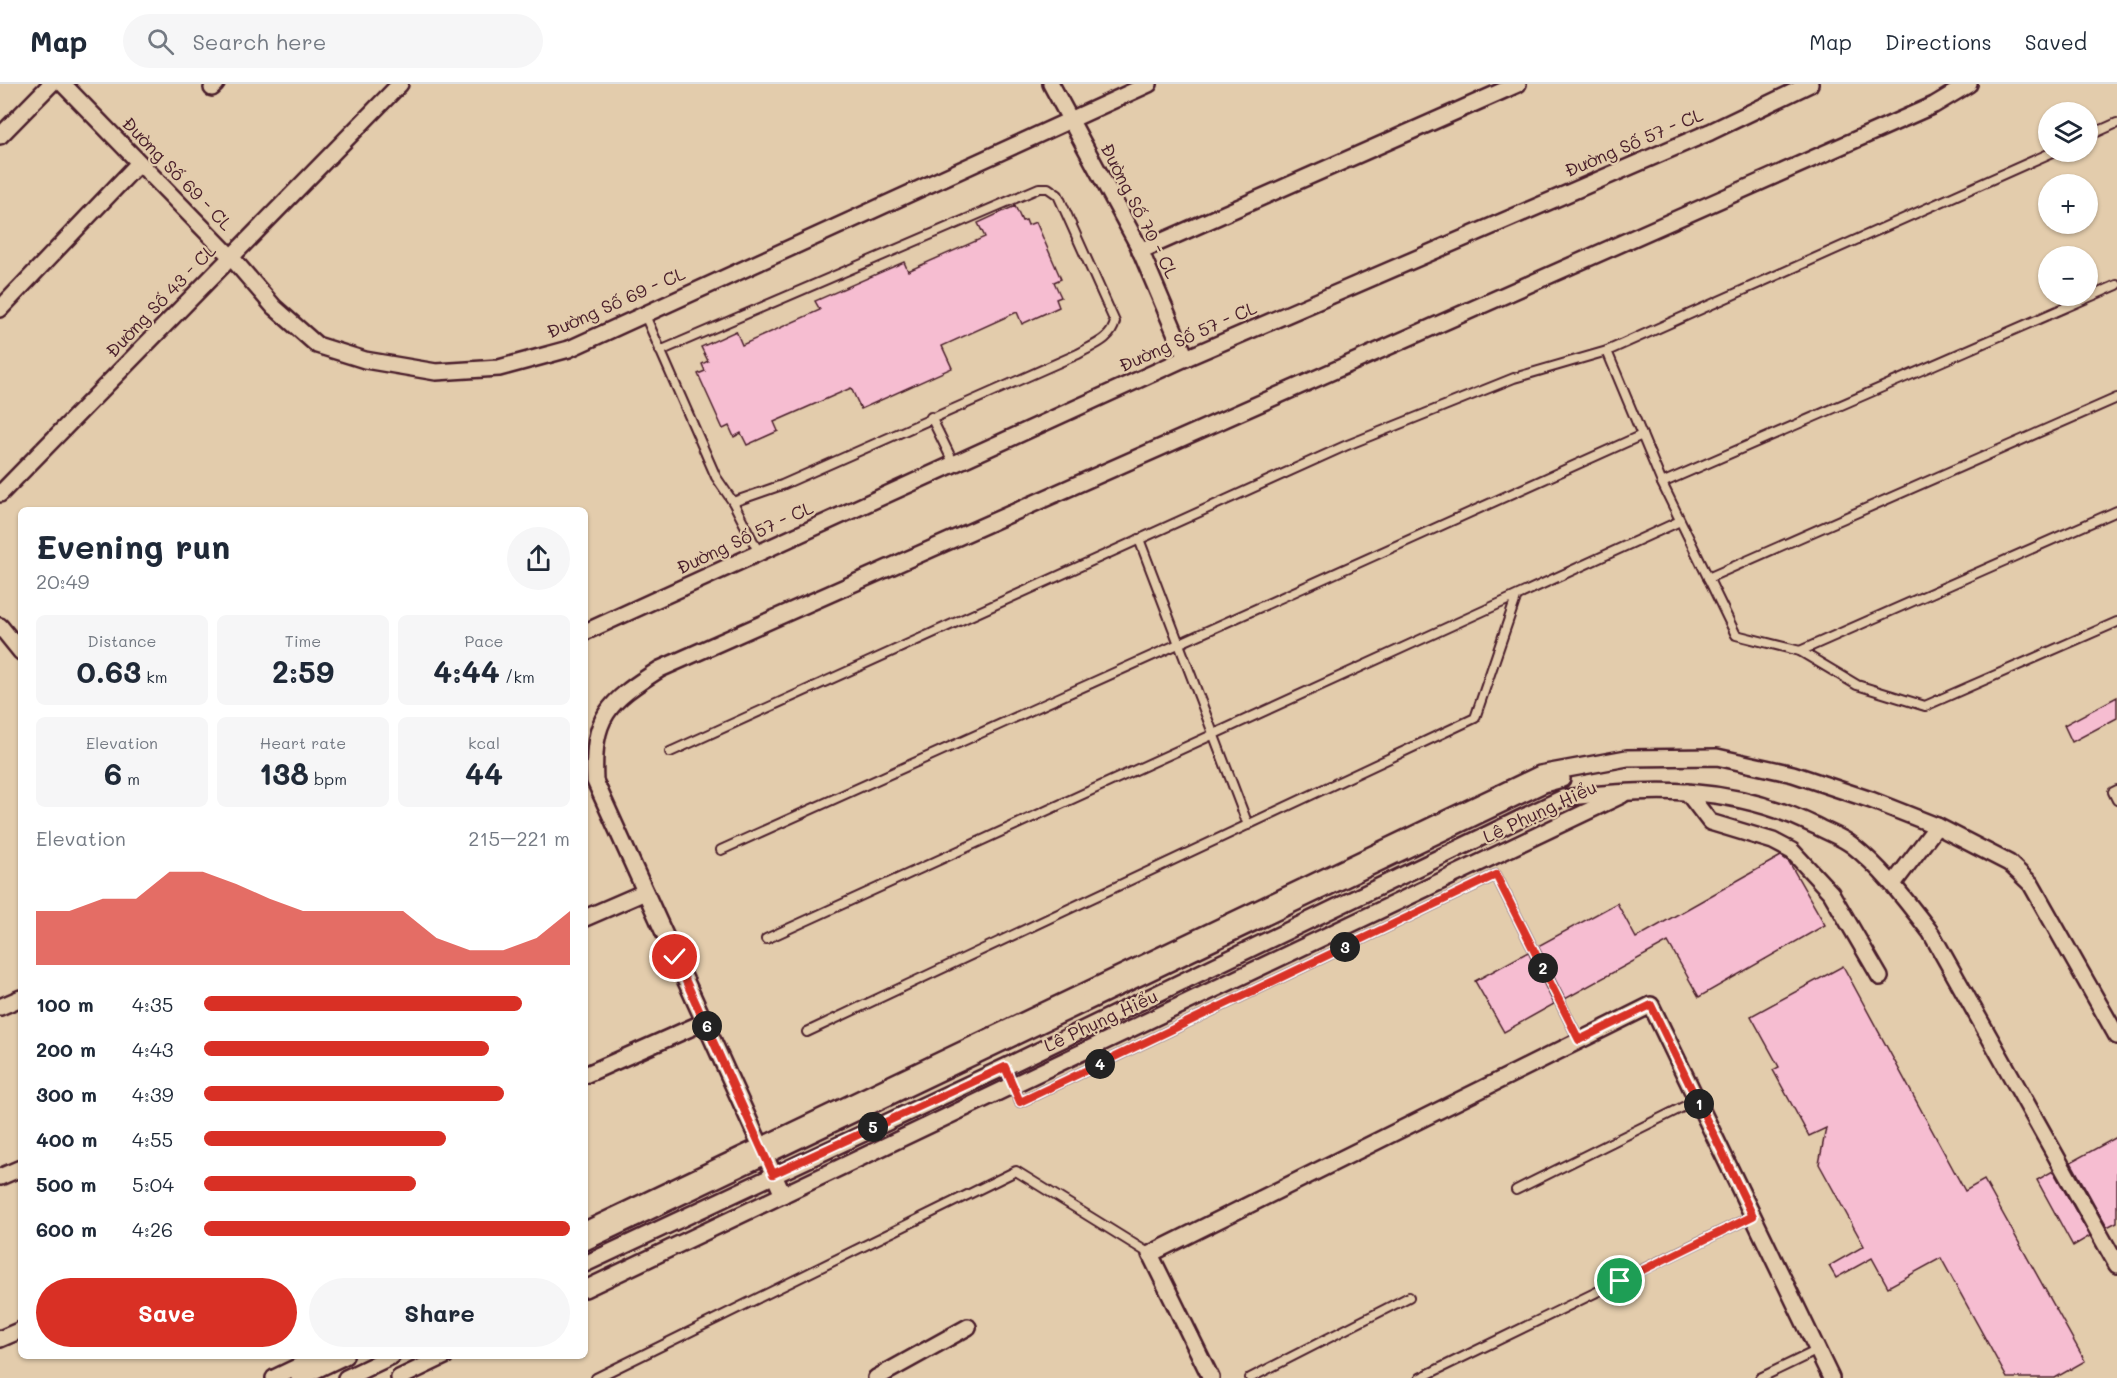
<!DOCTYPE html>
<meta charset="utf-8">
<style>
:root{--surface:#fff;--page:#f6f6f7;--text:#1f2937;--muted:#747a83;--line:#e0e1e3;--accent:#d93025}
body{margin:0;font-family:Mali,sans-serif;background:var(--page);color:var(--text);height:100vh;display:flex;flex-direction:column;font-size:22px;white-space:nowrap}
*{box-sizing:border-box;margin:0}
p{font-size:20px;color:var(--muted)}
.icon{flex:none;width:33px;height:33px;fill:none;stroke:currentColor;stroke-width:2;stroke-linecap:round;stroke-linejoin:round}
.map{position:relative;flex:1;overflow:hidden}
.details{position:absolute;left:18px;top:423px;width:570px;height:852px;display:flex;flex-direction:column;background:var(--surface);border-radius:9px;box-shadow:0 2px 4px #0004}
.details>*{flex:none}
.fabs{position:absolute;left:2038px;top:18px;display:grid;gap:12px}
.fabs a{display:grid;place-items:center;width:60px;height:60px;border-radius:50%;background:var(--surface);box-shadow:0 2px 4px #0004;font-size:30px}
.pin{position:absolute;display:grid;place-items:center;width:51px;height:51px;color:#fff;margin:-26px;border:3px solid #fff;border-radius:50%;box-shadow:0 2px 6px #0007}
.km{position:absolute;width:30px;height:30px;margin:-15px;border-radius:50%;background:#222;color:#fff;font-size:16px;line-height:30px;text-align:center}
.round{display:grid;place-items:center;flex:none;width:63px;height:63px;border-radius:32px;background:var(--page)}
.head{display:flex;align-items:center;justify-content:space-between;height:102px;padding:0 18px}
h1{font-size:33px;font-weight:800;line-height:45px}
.stats{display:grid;grid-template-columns:repeat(3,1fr);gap:9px;height:102px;padding:6px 18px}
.stats div{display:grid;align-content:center;border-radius:9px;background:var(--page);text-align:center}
.stats b{font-size:30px;font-weight:800}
.stats small{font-size:16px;font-weight:400}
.stats p{font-size:16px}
.chart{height:168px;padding:12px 18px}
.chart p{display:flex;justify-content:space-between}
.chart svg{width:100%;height:108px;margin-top:6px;fill:var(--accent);opacity:.7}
.button{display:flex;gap:12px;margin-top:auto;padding:12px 18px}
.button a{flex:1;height:69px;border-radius:36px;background:var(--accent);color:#fff;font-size:24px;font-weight:800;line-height:69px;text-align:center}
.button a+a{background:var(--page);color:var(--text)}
ul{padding:0 18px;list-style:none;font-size:20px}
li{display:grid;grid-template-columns:96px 72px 1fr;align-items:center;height:45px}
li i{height:15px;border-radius:8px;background:var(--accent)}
header{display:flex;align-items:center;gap:36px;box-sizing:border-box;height:84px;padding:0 30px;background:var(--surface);border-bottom:2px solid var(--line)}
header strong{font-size:28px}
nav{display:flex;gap:33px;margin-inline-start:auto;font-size:21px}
.search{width:420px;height:54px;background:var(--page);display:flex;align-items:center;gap:15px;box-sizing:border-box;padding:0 21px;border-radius:33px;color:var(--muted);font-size:22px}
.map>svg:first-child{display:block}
</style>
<header>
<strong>Map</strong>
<div class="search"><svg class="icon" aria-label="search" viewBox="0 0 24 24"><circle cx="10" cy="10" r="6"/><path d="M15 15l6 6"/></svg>Search here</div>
<nav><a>Map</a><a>Directions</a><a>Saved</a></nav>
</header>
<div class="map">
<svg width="2117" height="1294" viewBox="0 0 2117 1294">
<rect width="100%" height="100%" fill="#e3ccac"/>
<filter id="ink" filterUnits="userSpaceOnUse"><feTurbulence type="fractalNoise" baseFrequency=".0167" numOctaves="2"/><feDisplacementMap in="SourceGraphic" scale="12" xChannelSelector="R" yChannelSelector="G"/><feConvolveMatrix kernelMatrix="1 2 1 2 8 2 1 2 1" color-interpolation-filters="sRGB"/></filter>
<g filter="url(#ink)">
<g fill="#f6bdd1" stroke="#4a1f2b" stroke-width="1.5">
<path d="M1015,122L1022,137L1026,136L1028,141L1036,138L1061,195L1054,198L1061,213L1056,215L1059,223L1022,240L1017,228L942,262L952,284L861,325L851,304L774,338L778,347L747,361L741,349L734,353L729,342L723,345L698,290L705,287L702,280L708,277L701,263L736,247L742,261L820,226L815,217L904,178L908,187L985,153L978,139Z"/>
<path d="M2117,613V634L2072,658L2064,641Z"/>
<path d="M1781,772L1789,778L1825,841L1699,913L1668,858L1565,915L1538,862L1617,819L1636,854Z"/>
<path d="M1528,868L1554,920L1504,948L1475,897Z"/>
<path d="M1843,882L1965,1107L1984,1096L2085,1277L2055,1294H2007L1941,1174L1888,1203L1872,1174L1836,1194L1829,1182L1864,1162L1819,1080L1826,1044L1809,1052L1773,986L1779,983L1751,932Z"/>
<path d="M2117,1053V1138L2107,1143L2071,1078Z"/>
<path d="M2053,1087L2090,1152L2073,1162L2037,1096Z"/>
</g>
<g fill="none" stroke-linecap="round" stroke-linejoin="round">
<g stroke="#4a1f2b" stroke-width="12">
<g id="lane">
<path d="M2088,52L2117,39"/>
<path d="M644,229L716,393L733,418L782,401L1078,270C1093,261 1111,256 1115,238L1058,111L1048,104H1039L660,267"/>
<path d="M1607,267L1662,399L1736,551L1800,567L1857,601L1925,622L2117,538"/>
<path d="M931,333L954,380"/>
<path d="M1662,399L2117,201"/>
<path d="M733,418L759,469"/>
<path d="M1139,455L1248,741"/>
<path d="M1708,494L2117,314"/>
<path d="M1800,567L2117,427"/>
<path d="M670,668L1345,362L1514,294L1607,267L2053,68"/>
<path d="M2117,706L2113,708L2117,716"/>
<path d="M721,766L1642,351"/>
<path d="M766,855L1680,437"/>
<path d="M807,948L1475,634L1516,514"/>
<path d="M1013,1001L1020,1018L1496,791L1579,956"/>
<path d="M1516,1106L1697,1016"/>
<path d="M596,1294L1016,1087L1150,1170"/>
<path d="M1250,1294L1409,1213"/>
<path d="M1420,1294L1753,1132"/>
<path d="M1760,1294L1818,1266"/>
</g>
</g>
<g stroke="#4a1f2b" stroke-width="20">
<g id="street">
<path d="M63,0L231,173L274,223L317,261L365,276L436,288L499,284L569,265L1149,0"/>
<path d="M1051,0L1138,161L1186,274"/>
<path d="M212,4L216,0"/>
<path d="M0,52L51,0"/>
<path d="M1140,167L1518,0"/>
<path d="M0,225L139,79"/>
<path d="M0,410L400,0"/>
<path d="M0,542L21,568"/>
<path d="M585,548L1186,274L1710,48L1810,0"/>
<path d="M1687,708L1710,738L1773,757L1792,767L1831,809L1880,893"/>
<path d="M1893,800L1937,742"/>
<path d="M585,834L645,808"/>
<path d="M0,923L21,914"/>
<path d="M585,991L704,938"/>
<path d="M0,1093L21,1084"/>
<path d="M783,1111L595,697C592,632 607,619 660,585L1934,21L1969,0"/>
<path d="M585,1146L1540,690L1627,674L1717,673L1793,690L1871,716L1937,742L2009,779L2031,800L2117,952"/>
<path d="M585,1158L1544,700L1562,695"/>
<path d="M585,1180L1005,983L1563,714C1653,703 1732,701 1816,742C1827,748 1842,753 1852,761C1883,785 1907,818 1931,849L2117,1181"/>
<path d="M585,1205L1622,711"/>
<path d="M0,1255L21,1246"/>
<path d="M274,1294L320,1272"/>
<path d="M299,1294L345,1272"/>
<path d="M346,1294L392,1272"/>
<path d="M399,1294L445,1272"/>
<path d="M876,1294L968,1243"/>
<path d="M1211,1294L1150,1170L1651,921L1831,1294"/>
</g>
</g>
<use href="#lane" stroke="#e3ccac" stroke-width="8"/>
<use href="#street" stroke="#e3ccac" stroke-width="15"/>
</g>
</g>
<g fill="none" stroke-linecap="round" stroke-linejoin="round" filter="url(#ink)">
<g stroke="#fff" stroke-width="12">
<path id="route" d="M675,873L773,1090L1005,983L1020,1018L1496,791L1579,956L1651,921L1753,1132L1620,1197"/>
</g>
<use href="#route" stroke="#d93025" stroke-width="8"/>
</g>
<g text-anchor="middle" stroke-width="4.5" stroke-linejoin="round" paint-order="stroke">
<g font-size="18" fill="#4a1f2b" stroke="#e3ccac">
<text transform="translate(1634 59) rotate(-23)" y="6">Đường Số 57 - CL</text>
<text transform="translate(177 90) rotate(46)" y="6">Đường Số 69 - CL</text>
<text transform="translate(1139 127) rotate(63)" y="6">Đường Số 70 - CL</text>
<text transform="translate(161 217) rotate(-46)" y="6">Đường Số 43 - CL</text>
<text transform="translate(616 219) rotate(-24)" y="6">Đường Số 69 - CL</text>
<text transform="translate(1188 253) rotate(-24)" y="6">Đường Số 57 - CL</text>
<text transform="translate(745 454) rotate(-25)" y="6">Đường Số 57 - CL</text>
<text transform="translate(1540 728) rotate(-25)" y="6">Lê Phụng Hiểu</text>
<text transform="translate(1101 937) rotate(-25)" y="6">Lê Phụng Hiểu</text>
</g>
</g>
</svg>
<div class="fabs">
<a><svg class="icon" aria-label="layers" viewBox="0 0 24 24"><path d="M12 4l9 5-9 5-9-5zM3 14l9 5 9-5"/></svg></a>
<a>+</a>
<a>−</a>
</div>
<div class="pin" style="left:1620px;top:1197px;background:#1e9e55"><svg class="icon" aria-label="arrive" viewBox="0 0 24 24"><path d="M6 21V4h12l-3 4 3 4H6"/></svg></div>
<div class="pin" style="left:675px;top:873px;background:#d93025"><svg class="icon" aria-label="check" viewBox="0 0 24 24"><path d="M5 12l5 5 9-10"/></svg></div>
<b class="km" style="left:1699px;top:1020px">1</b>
<b class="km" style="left:1543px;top:884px">2</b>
<b class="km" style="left:1345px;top:863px">3</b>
<b class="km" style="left:1100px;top:980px">4</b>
<b class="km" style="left:873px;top:1043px">5</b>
<b class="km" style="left:707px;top:942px">6</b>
<section class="details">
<div class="head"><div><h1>Evening run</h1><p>20:49</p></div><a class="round"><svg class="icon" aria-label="share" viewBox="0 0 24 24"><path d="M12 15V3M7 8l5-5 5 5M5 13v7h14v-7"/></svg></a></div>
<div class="stats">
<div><p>Distance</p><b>0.63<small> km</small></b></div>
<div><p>Time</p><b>2:59</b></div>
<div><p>Pace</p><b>4:44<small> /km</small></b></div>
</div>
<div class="stats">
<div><p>Elevation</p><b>6<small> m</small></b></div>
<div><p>Heart rate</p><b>138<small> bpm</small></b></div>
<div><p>kcal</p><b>44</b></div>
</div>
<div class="chart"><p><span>Elevation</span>215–221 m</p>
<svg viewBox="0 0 160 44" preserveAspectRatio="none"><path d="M0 44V22L10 22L20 17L30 17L40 6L50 6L60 11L70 17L80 22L90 22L100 22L110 22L120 33L130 38L140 38L150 33L160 22V44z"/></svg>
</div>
<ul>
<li><b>100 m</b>4:35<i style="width:87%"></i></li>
<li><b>200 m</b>4:43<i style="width:78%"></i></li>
<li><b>300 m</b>4:39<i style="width:82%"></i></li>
<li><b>400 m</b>4:55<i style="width:66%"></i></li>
<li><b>500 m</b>5:04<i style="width:58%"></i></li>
<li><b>600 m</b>4:26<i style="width:100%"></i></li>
</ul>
<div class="button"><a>Save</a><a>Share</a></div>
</section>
</div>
